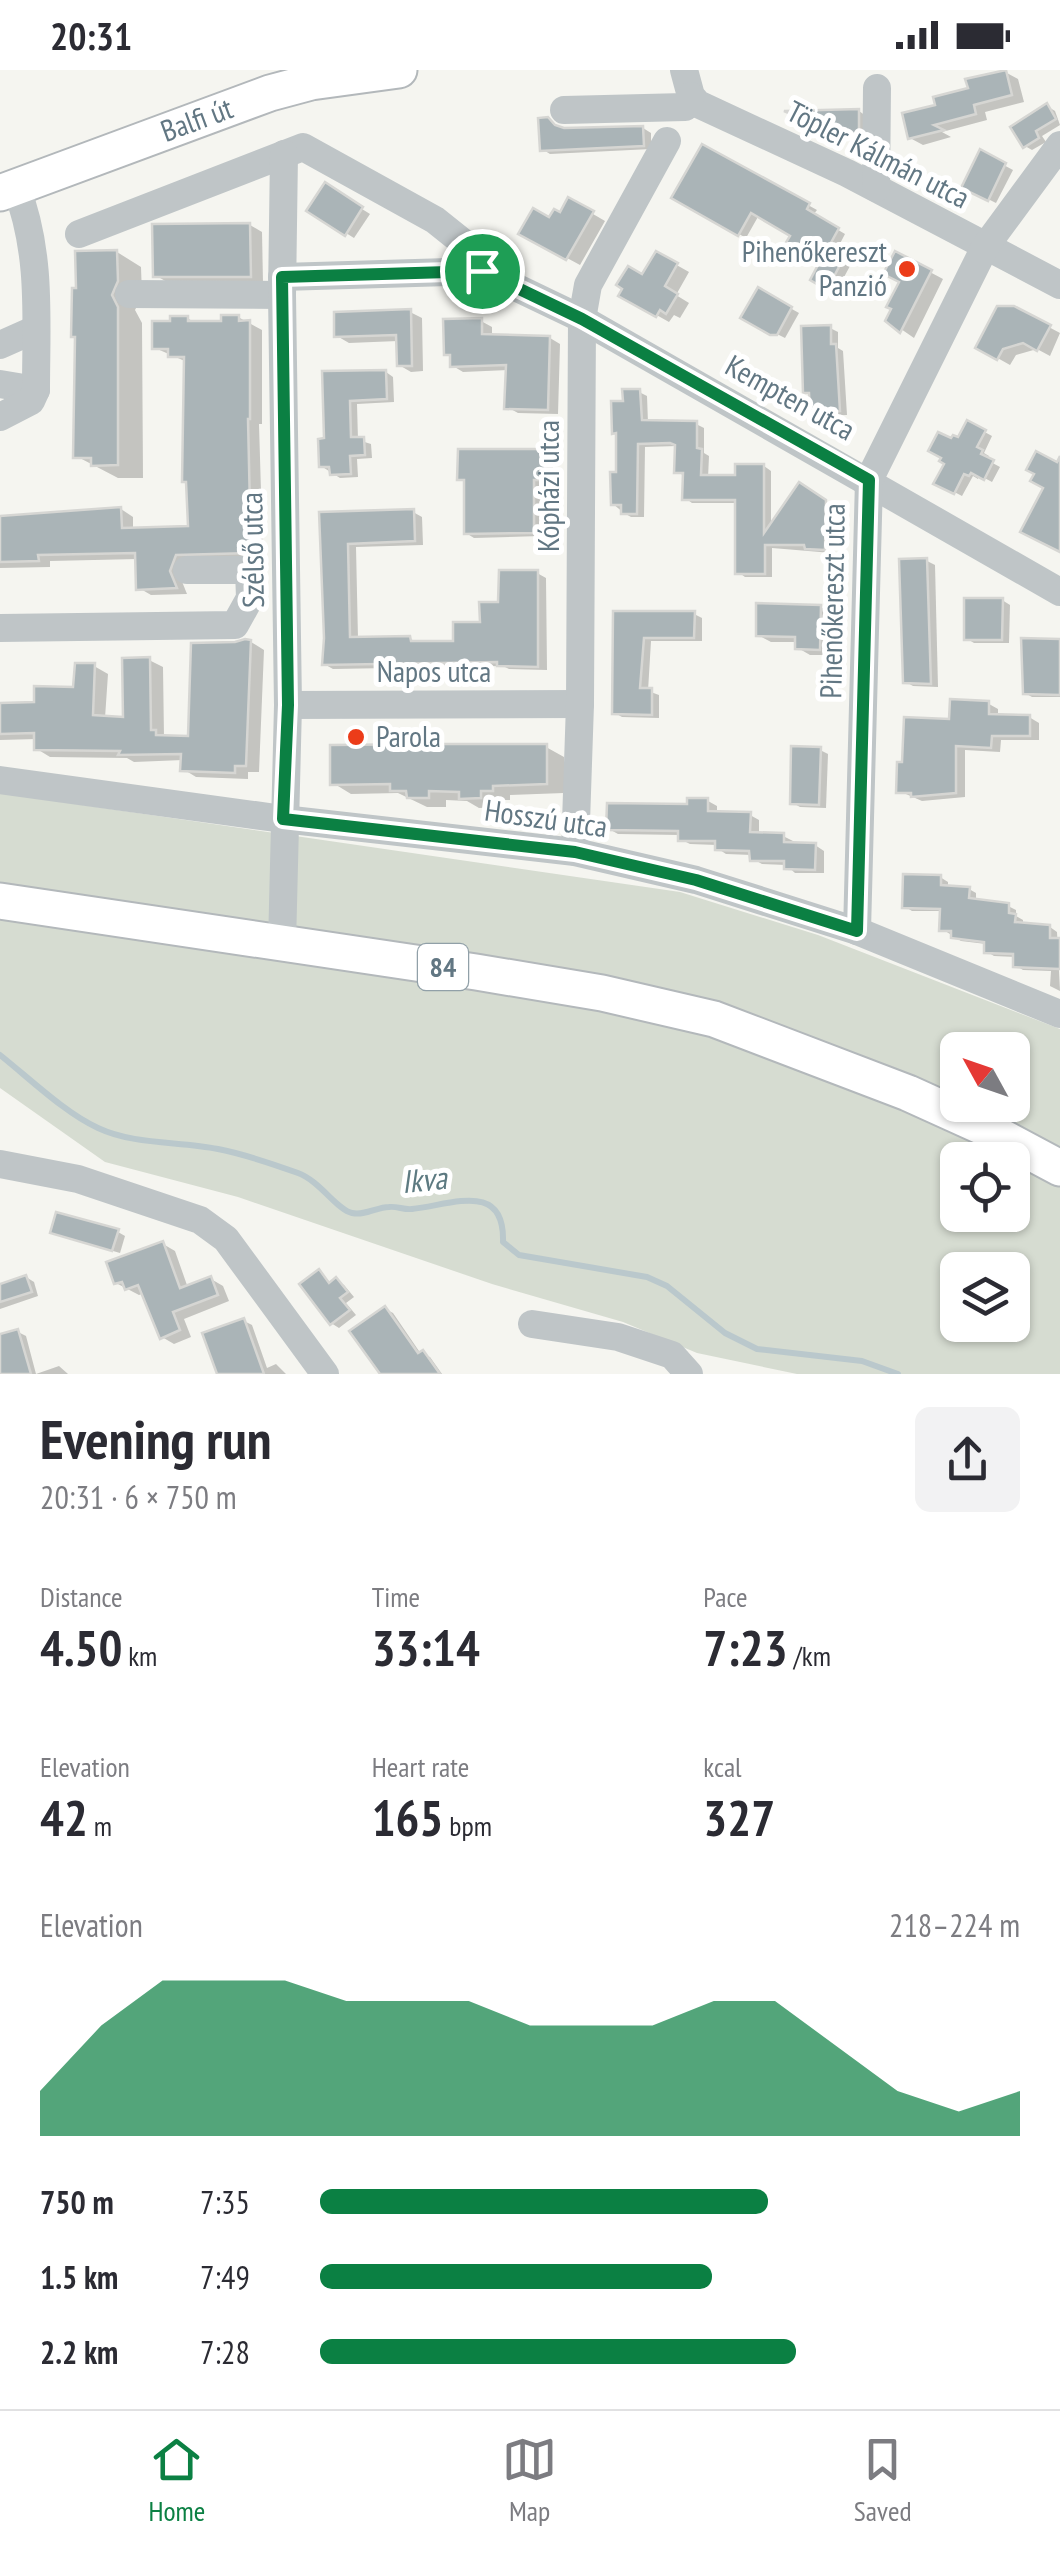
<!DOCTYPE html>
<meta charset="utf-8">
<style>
:root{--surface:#fff;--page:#f2f2f3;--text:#2b2b33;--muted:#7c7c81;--line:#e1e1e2;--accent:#0b8043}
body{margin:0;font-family:"PT Sans Narrow",sans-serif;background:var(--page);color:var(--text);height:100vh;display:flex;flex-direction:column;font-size:38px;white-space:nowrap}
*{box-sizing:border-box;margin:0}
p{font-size:32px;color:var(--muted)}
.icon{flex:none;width:55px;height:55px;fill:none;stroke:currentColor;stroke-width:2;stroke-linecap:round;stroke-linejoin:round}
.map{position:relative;height:1304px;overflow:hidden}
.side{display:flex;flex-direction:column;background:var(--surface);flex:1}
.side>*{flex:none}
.needle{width:65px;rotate:310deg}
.fabs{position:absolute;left:940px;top:962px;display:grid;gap:20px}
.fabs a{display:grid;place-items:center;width:90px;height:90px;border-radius:15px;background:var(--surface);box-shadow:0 2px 8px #0004;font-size:50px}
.pin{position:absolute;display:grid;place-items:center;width:85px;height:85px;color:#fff;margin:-42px;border:5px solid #fff;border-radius:50%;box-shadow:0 2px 10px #0007}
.round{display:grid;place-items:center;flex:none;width:105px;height:105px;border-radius:15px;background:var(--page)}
.head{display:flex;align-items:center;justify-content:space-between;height:170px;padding:0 40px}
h1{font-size:55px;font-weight:700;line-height:75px}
.figures{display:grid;grid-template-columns:repeat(3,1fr);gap:15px;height:170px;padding:10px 40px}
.figures div{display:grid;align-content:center}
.figures b{font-size:50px;font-weight:700}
.figures small{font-size:28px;font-weight:400}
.figures p{font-size:28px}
.chart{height:280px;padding:20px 40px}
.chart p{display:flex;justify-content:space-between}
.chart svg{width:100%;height:180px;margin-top:10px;fill:var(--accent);opacity:.7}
ul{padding:0 40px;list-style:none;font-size:32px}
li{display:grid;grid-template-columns:160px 120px 1fr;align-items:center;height:75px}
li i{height:25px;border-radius:12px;background:var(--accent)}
.status{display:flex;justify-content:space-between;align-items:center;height:70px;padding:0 50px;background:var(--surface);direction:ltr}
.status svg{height:28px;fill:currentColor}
.dock{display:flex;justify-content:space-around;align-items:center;height:140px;border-top:2px solid var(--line);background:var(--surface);font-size:28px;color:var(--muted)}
.dock a{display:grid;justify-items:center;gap:5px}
.dock .selected{color:var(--accent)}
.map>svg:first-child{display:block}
</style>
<div class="status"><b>20:31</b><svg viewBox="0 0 49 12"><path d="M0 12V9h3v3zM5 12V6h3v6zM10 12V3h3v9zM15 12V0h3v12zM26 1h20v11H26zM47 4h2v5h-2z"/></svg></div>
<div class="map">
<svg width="1060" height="1304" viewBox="0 0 1060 1304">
<rect width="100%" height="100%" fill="#f5f5f0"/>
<path fill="#d6dcd1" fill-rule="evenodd" d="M0,723L680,822L818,865L1060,959V1304H797L697,1283L623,1252L492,1214L238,1127L105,1092L0,1018ZM958,980H1012V1035H958ZM958,1090H1012V1145H958ZM958,1200H1012V1255H958Z"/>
<g fill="#0003">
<path d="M1005,2L1018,9L1024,32L985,42L987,50L942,62L951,67L923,75L910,68L938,37Z"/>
<path d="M1047,36L1055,41L1060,55L1042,66L1046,72L1032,80L1025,76Z"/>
<path d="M859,41L866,46V76L792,43Z"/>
<path d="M548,50L560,59L643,58L651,63V79L550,84L542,79Z"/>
<path d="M703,77L817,140L813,145L845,164L833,187L850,196L836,222L813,209L822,192L793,165L759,145L746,168L675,127Z"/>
<path d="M981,83L1013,100L996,133L964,117Z"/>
<path d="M325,116L370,144L354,168L309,140Z"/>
<path d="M569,130L605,151L580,195L521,163L561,145Z"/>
<path d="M250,155L262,162L263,213L167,212L155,205Z"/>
<path d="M117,182L141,197L142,226L135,240L142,253L143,408H118L76,386Z"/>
<path d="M657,184L689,202L676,225L689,233L680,248L674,245L669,252L621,225L643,208Z"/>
<path d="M896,184L943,209L914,268L888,250L902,212Z"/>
<path d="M758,220L799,243L785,268L743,247Z"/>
<path d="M1013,238L1060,263L1050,286L1037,279L1016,285L1010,295L978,277Z"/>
<path d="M410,242L422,248L423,301L411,302L399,295L398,271L349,273L337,266Z"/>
<path d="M238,247L262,260V354H259L263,489L188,491L181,509L187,524L151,525L139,518L138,489L50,491V497L0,498V448L121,439L133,447V460L190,458L187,292L155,278L187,248L196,253H224Z"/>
<path d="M481,251L492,257V266L550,268L560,274L558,344L518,343L507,337L508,300L463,302L453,296L452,287L446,284Z"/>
<path d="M830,258L838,262V278L843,281L847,345L820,346L812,341V325L805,321Z"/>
<path d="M386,302L393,307L394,332L357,334L358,370L371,374L372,388L357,389L358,407L340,408L321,396L327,371L324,303Z"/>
<path d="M639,322L647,326L648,353L696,354L704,358V383L709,386L708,408H737L764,396L771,401V457L800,415L833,437L832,483L772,478V507H745L738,502L737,433H692L685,428V406L677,402V376L645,377L644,447H631L624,443L613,434L619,404V365L614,362L625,333Z"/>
<path d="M968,353L992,366L984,383L989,386L987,390L1000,397L992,412L979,405L978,409L973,406L962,426L937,413Z"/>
<path d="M545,382L553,386V413H541V466L474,468L466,463V413L460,409Z"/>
<path d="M413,442L422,447L423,475L356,477L358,569L409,568L418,573H456L482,555L500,534L537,503L546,508L547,600L509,599L503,596L333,599L324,594L326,568L321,445Z"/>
<path d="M927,491L935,495L938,617L913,616L906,612Z"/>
<path d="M1002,530L1010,535L1009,573H974L966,568Z"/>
<path d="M821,537L833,544L832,585H810L798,578V572H771L758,565Z"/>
<path d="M615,544H694L702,548V571H651L648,621L659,625V648L622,647L615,643Z"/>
<path d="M1060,571V627H1032L1025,623Z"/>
<path d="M251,572L264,580L259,702H248V709L196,707L183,699V690L134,692L127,688L50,687L37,679V669L0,670V635H37L75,619L94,596L108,604L105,648L126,649L149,590L163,597L164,668L191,669Z"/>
<path d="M989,634L998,639V646L1029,647L1039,653V670H1001L1000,682L965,680V727L922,731L899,721L952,652Z"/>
<path d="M546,677L564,687V723L510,725V730H499V737L479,738L467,731L446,730V737H427L398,723L351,724L333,713Z"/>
<path d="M820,680L828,684L826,738L800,737L793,733Z"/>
<path d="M708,731L717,736V744L750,745L759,750V765L783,766L793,771V775H815L824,781V803H795L786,795L762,794L753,789L752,785L726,784L717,778V775L690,774L680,769V765L618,764L609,759Z"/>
<path d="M940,807L948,812V818L969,819L976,823V832L1008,836L1016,840V846L1023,850V855L1050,857L1057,862L1060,921L1050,916L1051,901L1023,900L1015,895L1016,887L994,886L986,881V874L961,871L942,859V841H912L904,836Z"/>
<path d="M118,1162L125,1166L120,1183L61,1166Z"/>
<path d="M163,1174L175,1181L188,1218L211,1209L223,1216L229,1231L184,1249L191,1267L174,1274L162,1267L145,1223L139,1225L116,1213Z"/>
<path d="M319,1202L332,1214L336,1210L344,1215L354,1227L346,1233L356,1245L339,1258L331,1253Z"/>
<path d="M26,1207L34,1212L38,1226L0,1239V1216Z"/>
<path d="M385,1239L393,1243L421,1284L430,1287L442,1304H383Z"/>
<path d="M244,1251L252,1255L267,1298L276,1294L286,1304H232Z"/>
<path d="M18,1262L26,1266L36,1304L59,1296L68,1304H10L0,1301V1267Z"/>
</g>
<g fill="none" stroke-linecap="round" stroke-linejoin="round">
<path stroke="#bac8cc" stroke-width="6" d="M0,985C29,1008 65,1043 98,1058C134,1075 179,1071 218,1079C244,1084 273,1094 298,1103C320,1111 337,1140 352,1143C365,1146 377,1137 389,1137C397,1136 404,1140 412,1139C451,1135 505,1110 503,1172L519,1185L647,1207L667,1216L725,1263L757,1279L862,1291L898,1304"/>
</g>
<g fill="#aab4b7" stroke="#d6d6d3" stroke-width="2.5">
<path d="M1006,0L1012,25L974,35L976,44L934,55L944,60L908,69L902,43L935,35L933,27L968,18L965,9Z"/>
<path d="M1047,33L1056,49L1036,61L1039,68L1023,78L1010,57Z"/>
<path d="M859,39V74L784,41Z"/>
<path d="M548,47L555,55L564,58L643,56L644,76L540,81L538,48Z"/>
<path d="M702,74L810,133L807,139L839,158L827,180L843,189L827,220L810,210L819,193L785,174L790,166L751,143L738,166L671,128Z"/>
<path d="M980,79L1006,93L988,131L961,118Z"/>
<path d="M325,112L363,137L345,166L306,141Z"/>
<path d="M568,127L594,141L566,190L518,164L533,138L549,147L554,139L560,142Z"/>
<path d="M250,153L251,207H153L152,154Z"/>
<path d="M117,180L118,211L112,225L118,237V395L91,396V388H73L75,267H71L72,218H76L75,181Z"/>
<path d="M656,181L678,193L665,216L678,224L666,244L660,240L656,247L618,226L622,219L616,215L628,196L642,204Z"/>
<path d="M895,181L932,200L900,263L885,251L891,239L886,237L899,212L883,204Z"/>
<path d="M758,217L792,237L777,265H770L740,248Z"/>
<path d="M997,236H1014L1051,255L1037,281L1023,273L1003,279L997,290L975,278Z"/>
<path d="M411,239L412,296H397L396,265L334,267V242Z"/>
<path d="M221,245H239V251L250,250V349H248L251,483L176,485L170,501L177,518L136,520L135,483L38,485L39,491L0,492V446L121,437L122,458L188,456L186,412H182L184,287H168V279H152V251H170V246H188V251H221Z"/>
<path d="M482,248V264L550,266L548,340L504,339L506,295L450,297V285H444L443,249Z"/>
<path d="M831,255V274H836L840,341L810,343L809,323H803L801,256Z"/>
<path d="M386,300L387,329L350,331L351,367H364L365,385L350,386L351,404L330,405L329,397H319L318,369L324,368L322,301Z"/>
<path d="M622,319H640L642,350L697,351V378L702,379L701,405H735V394H764V463L799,412L826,430L825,480L805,479L804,475H765V504H735V430H682L683,403H674L675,375L670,373L638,374L637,444H621V435H611L610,402H616V363L612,364L611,331H623Z"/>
<path d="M967,350L986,360L977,377L983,380L981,384L994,390L984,410L971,403L969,406L964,404L954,424L933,414L944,394L939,391L941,388L928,381L938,362L951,368L953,365L958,367Z"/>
<path d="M458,379H546L545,410H534V463L464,464V410H457Z"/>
<path d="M1036,381L1057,392L1060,386V482L1020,462L1043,418L1030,411L1034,404L1026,400Z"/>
<path d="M414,439L415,471L348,474L350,567L410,566L411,571H453V552H480L479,532H498L499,500H538V597L497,596V592L322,595L324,568L319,442Z"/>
<path d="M927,488L931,614L903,613L899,489Z"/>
<path d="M964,528H1003L1002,570H964Z"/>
<path d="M756,533L821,535L820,580L795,579V567L756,566Z"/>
<path d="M613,541H695L694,568H644L640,618H652V645L612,644Z"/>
<path d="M1021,568L1060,569V625L1023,624Z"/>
<path d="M245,569L251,570L246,696H235V703L180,701L181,684L118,685L120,681L34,680V663L0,664V633L34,632V616L73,617L75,593H95L93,645L123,647L122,588L150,587L151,660H156V665L188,666L191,573L235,572Z"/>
<path d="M950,629L989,631V644L1030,645V666H992L991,678L956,676V723L911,727V723H896L897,692H902L904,647L949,649Z"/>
<path d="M441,674H547V714L493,716V721H481V728L459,729V722L429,721V728H407L406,721H390V714L330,715V675Z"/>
<path d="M791,676L821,677L819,735L790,734Z"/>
<path d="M687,728H708V741L751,742L750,762L784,763V772L816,773L815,800L784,799V791H750L749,781L715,780V771H678V761L606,760L607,733L687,734Z"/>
<path d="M903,804L941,805V815L970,817L969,828L1009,833V843L1016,844L1015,852L1050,855V868H1060V899L1013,897V884L984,883V872L951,868V861H939L940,839L902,838Z"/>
<path d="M56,1142L119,1159L112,1181L50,1163Z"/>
<path d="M163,1171L180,1218L211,1206L218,1225L173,1242L180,1260L160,1269L138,1215L125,1220L122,1212L114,1214L106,1192Z"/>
<path d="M319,1199L329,1213L336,1207L348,1222L340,1228L350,1240L330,1255L299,1214Z"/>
<path d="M26,1205L32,1222L0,1232V1214Z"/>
<path d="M385,1236L418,1283L423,1280L440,1304H380L349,1261Z"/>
<path d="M244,1248L264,1304H217L202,1263Z"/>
<path d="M18,1259L31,1304H0V1264Z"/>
</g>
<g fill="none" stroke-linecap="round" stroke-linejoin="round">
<g stroke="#b3b8bb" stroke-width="39">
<g id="major">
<path id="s1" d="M0,123L270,23L311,12L399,0"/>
<path d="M0,831L476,902L602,923L714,949L908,1023L983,1057L1060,1098"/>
</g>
</g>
<g stroke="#bfc5c7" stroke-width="28">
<path d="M684,0L691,26L698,34L847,103L1060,215"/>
<path d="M564,40L685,37L691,26"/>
<path d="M876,118L877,18"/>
<path d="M79,164L303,77L435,150L465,174L482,201"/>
<path d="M282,207L482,201L582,249L1060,522"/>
<path d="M129,224L282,225"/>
<path d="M0,275L36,259"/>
<path d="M0,314L36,320"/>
<path d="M0,347L31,331L36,320C36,251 42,183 16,117"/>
<path d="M0,558L235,555L250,528L249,500H187"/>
<path d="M288,635L580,634"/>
<path d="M0,710L283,749L575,782L696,810L857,861L1060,944"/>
<path d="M575,782L580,634L582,249L588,215L667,71"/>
<path d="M857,861L869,410L985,177L1060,75"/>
<path d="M282,875L288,635L282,225L284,84"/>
<path d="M0,1094L78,1109L200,1150L226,1169L325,1304"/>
<path d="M532,1254L618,1267L672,1285L689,1304"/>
</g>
<use href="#major" stroke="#fff" stroke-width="35"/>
</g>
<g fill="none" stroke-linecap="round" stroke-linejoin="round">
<g stroke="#fff" stroke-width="20">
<path id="route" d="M482,201L582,249L869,410L857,861L696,810L575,782L283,749L288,635L282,207Z"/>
</g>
<use href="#route" stroke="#0b8043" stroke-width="12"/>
</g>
<g fill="#ec3c19" stroke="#fff" stroke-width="4">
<circle cx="907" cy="199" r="10"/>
<circle cx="356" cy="667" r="10"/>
</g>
<g text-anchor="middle" stroke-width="10" stroke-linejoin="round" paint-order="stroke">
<rect fill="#fff" stroke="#91a0a8" stroke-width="2.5" x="418" y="874" width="50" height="46" rx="8"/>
<g font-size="28" font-weight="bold" fill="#627783">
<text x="443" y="907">84</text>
</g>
<g font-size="30" fill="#627783" stroke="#fff">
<text dy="10" stroke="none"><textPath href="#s1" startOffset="210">Balfi út</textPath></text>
<text transform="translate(878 85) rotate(27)" y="10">Töpler Kálmán utca</text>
<text transform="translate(790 328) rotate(29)" y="10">Kempten utca</text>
<text transform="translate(549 416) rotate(-90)" y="10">Kópházi utca</text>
<text transform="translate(253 480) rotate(-91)" y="10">Szélső utca</text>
<text transform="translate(833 531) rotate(-89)" y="10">Pihenőkereszt utca</text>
<text x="434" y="612">Napos utca</text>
<text transform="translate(546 749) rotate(8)" y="10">Hosszú utca</text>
</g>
<g font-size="30" fill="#627783" stroke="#fff" text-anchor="end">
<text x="887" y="192">Pihenőkereszt<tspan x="887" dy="34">Panzió</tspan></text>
<text x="376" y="677" text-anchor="start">Parola</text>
</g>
<g font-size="32" font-style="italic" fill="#5d7a81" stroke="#fff">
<text transform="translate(424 1110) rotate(-6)" y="11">Ikva</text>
</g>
</g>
</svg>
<div class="fabs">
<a><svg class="needle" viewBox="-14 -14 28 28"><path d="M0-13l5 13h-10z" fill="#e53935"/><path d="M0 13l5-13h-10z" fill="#7c7c81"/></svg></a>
<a><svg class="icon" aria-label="locate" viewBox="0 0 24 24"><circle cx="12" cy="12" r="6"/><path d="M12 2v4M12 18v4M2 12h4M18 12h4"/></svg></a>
<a><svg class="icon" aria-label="layers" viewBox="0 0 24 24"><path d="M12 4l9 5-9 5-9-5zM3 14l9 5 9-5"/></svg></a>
</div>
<div class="pin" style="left:482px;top:201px;background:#1e9e55"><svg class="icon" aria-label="arrive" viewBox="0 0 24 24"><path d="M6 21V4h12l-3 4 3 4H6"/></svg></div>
</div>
<section class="side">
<div class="head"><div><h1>Evening run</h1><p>20:31 · 6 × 750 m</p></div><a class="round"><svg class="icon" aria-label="share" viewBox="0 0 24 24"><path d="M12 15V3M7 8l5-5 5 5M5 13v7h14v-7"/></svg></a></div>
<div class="figures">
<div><p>Distance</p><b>4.50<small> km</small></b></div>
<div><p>Time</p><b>33:14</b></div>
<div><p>Pace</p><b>7:23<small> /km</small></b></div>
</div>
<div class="figures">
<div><p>Elevation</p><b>42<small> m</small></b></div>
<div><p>Heart rate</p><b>165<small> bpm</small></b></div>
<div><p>kcal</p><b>327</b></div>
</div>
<div class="chart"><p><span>Elevation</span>218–224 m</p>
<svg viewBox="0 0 160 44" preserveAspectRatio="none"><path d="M0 44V33L10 17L20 6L30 6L40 6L50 11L60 11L70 11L80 17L90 17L100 17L110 11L120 11L130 22L140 33L150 38L160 33V44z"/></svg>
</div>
<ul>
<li><b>750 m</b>7:35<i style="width:64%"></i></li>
<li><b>1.5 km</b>7:49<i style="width:56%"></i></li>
<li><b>2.2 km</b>7:28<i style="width:68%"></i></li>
</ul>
</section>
<nav class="dock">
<a class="selected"><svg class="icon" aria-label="home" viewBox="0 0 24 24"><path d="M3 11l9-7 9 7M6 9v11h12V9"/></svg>Home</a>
<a><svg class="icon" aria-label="map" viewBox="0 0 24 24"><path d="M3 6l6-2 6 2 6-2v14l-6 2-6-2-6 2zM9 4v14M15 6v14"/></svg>Map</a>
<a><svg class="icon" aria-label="saved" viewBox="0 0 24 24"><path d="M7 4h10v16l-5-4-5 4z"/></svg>Saved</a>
</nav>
